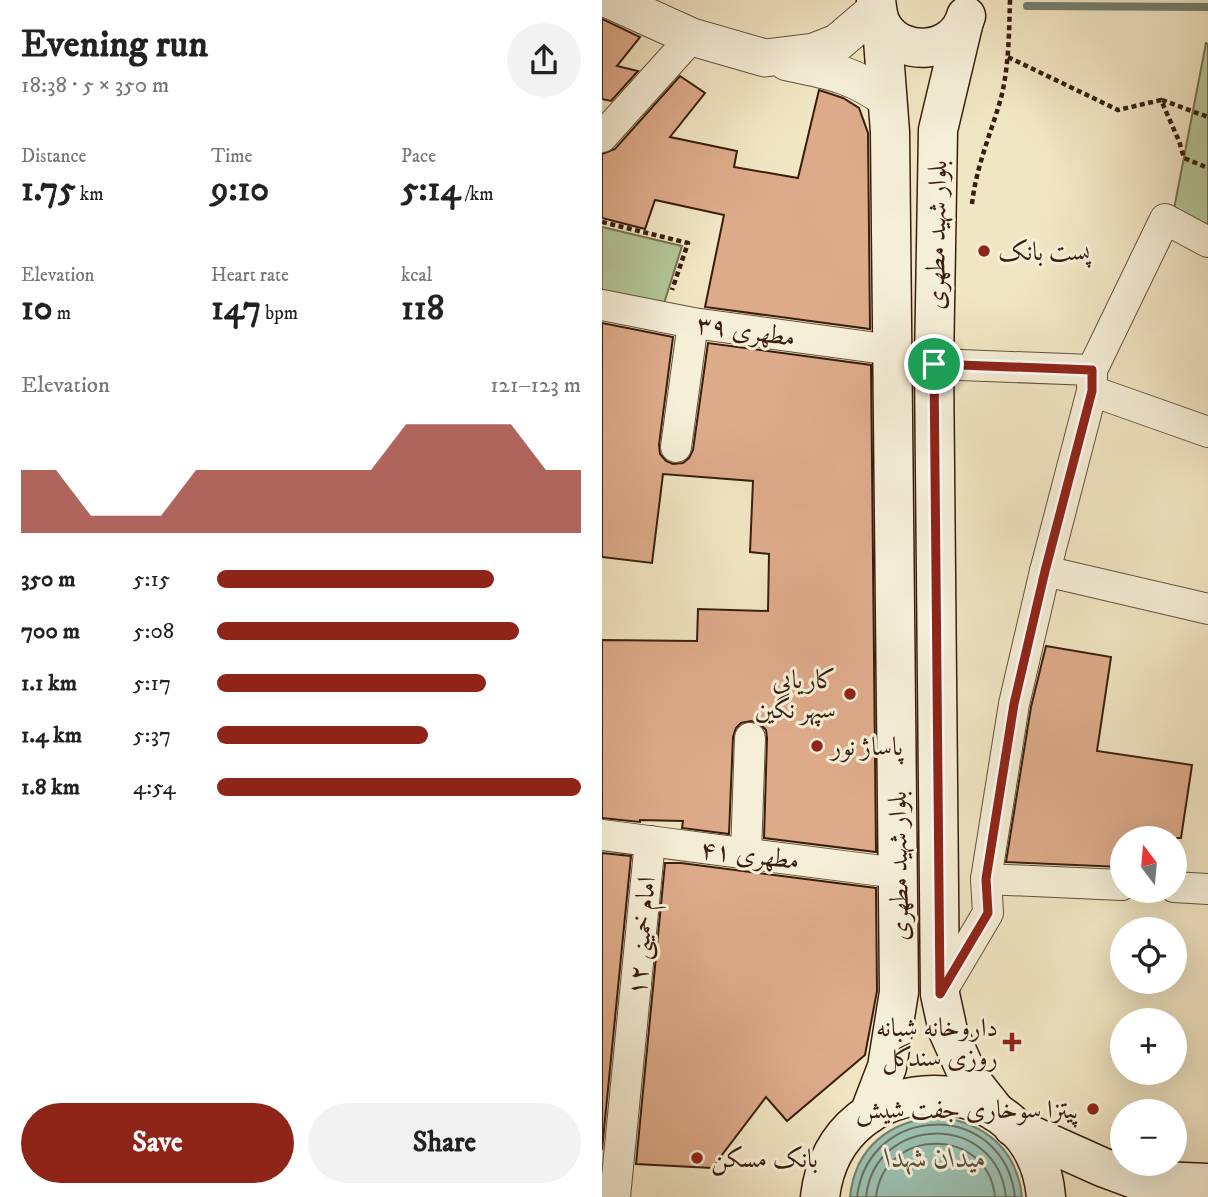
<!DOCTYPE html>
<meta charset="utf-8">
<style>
:root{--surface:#fff;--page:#f2f2f2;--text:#222;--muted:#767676;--accent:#8f2418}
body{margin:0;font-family:"IM FELL DW Pica",Amiri,serif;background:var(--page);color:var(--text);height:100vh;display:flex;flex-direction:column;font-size:26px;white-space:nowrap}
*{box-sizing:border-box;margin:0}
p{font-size:23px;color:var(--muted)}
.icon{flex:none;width:38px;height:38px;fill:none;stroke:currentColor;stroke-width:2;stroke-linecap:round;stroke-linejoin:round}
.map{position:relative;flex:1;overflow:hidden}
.panel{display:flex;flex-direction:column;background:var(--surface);width:602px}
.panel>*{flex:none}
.needle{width:46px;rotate:344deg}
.fabs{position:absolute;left:508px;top:826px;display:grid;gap:14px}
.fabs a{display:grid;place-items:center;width:77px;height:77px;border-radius:50%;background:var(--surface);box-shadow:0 7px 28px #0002;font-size:35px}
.pin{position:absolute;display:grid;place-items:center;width:60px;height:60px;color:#fff;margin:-30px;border:4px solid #fff;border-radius:50%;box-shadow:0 2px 7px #0007}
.round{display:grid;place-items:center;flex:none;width:74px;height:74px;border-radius:37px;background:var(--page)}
.summary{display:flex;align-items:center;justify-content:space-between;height:119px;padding:0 21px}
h1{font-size:38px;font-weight:700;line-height:52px}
.metrics{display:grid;grid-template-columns:repeat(3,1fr);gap:10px;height:119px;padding:7px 21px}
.metrics div{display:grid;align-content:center}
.metrics b{font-size:35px;font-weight:700}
.metrics small{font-size:19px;font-weight:400}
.metrics p{font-size:19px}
.chart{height:196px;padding:14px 21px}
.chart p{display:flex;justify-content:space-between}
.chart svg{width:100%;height:126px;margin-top:7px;fill:var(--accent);opacity:.7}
.cta{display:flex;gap:14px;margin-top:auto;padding:14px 21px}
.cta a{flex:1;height:80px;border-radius:42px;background:var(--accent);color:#fff;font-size:28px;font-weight:700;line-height:80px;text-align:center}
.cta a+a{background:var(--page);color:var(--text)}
ul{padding:0 21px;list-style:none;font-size:23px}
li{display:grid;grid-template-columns:112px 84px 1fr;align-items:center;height:52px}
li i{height:18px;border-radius:9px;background:var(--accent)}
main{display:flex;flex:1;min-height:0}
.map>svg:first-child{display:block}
</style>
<main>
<section class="panel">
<div class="summary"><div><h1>Evening run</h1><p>18:38 · 5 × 350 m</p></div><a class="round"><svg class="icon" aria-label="share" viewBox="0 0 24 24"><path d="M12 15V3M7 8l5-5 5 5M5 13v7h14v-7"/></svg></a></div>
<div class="metrics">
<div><p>Distance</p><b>1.75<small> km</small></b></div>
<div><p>Time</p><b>9:10</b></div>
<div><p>Pace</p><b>5:14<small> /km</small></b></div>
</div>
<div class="metrics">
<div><p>Elevation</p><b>10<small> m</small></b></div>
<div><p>Heart rate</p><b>147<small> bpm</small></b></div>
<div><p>kcal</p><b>118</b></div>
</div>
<div class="chart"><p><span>Elevation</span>121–123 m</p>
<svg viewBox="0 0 160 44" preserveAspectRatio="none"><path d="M0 44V22L10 22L20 38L30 38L40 38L50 22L60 22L70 22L80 22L90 22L100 22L110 6L120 6L130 6L140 6L150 22L160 22V44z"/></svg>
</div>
<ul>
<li><b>350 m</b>5:15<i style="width:76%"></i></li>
<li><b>700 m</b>5:08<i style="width:83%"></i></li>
<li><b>1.1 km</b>5:17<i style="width:74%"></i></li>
<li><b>1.4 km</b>5:37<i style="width:58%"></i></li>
<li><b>1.8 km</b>4:54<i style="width:100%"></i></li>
</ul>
<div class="cta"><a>Save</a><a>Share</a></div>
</section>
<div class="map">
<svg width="606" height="1197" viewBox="0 0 606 1197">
<rect width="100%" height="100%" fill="#f1e6c3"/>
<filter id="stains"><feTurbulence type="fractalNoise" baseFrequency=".00286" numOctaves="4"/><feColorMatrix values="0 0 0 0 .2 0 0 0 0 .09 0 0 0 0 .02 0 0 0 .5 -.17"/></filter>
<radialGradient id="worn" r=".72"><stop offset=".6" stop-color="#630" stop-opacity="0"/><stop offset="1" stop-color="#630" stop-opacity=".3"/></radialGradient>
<g fill="#b4c698" stroke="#767252" stroke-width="2">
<path d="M604,43L606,44V232L571,214Z"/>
<path d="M0,227L80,246L59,313L0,301Z"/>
</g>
<path fill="#9bc0b1" stroke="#737f6f" stroke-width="2" d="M337,1117C383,1123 415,1149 420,1197H248C253,1147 288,1120 337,1117Z"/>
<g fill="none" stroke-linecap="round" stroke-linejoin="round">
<g stroke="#6a6f5f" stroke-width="2">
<path d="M255,1197C267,1101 402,1100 413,1197"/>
<path d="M264,1197C273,1113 395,1112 404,1197"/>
<path d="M274,1197C282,1126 386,1126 393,1197"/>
</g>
<path stroke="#737f6f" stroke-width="8" d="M425,6L606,7"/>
</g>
<g fill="#deab8a" stroke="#381e0d" stroke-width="2">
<path d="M0,19L38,37L15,66L36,71L9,101L0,99Z"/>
<path d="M78,76L103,93L68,137L135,151L132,167L196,178L217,90L241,98L257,108L266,133L268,329L103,307L122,215L53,200L43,229L0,218V154L13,149Z"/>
<path d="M0,323L71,337L57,445L58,454L64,461L71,464L81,463L87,458L91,450L106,343L269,365L274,852L162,838L165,738L164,730L158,724L149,721L139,723L134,728L131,737L127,834L80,828L81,821L38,820V822L0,818V640L95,641L96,609L166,611L167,554L148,552L151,481L61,474L50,563L0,557Z"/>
<path d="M444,646L509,657L495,751L590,765L579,838H520V867L404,862L429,707Z"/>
<path d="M0,853L29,856L0,1150Z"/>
<path d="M63,863H79L274,888L275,991L263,1055L185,1121L164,1097L110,1168L34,1164Z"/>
</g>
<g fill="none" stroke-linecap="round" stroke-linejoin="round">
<g stroke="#66503a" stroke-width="32">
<g id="minor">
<path d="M0,137L90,37"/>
<path d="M0,305L91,323L290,350"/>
<path d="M332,364L490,370"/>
<path d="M490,391L606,432"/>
<path d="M74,447L91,323"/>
<path d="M443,571L606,609"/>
<path d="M0,835L296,873"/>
<path d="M144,853L148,738"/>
<path d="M384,879L520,885"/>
<path d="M572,887L606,889"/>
<path d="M338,994L386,913L384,879L412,704L443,571L490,391V370L563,219L606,242"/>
<path d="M13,1197L48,841"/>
</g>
</g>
<g stroke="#66503a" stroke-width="39">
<g id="tertiary">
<path d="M8,0L90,37L163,58L212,52L235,43L275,9"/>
<path d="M185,62C227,71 249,73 285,99"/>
<path d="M0,1197H1"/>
</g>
</g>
<g stroke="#381e0d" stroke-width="41">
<g id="secondary">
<path d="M274,0C275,8 276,20 281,27C301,59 354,53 364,16"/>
<path d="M361,25L336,130L332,364L338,994L346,1031L367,1078L394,1112"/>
<path d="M267,1114L285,1067L297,992L288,132L280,27"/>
<path d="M411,1127L500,1167L535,1180L606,1183"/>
<path d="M218,1197C234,1059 433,1063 444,1197"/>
</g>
</g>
<g stroke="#381e0d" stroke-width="4.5" stroke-dasharray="5 3.5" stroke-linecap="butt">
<path d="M406,57L516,110L559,100L577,141L582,158L606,168"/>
<path d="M560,100L606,117"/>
<path d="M370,204C374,167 389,133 399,98C407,66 407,33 408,0"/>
<path d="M0,222L86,243L70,290"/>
</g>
<use href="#minor" stroke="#f6efd8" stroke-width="30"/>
<use href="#tertiary" stroke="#f6efd8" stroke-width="37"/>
<use href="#secondary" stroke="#f6efd8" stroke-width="38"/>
</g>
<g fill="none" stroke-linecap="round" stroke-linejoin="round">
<g stroke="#fff" stroke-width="14">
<path id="route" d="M332,364L490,370V391L443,571L412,704L384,879L386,913L338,994Z"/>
</g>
<use href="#route" stroke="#8f2418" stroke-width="9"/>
</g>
<g fill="#8f2418" stroke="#f6efd8" stroke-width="2.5">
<circle cx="382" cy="251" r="7"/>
<circle cx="248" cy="694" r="7"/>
<circle cx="215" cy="746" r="7"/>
<path d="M406.5 1031.5h7v7h7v7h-7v7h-7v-7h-7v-7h7z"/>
<circle cx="491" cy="1109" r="7"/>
<circle cx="95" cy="1158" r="7"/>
</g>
<g text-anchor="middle" stroke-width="6" stroke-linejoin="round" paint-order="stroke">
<g font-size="26" fill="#381e0d" stroke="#f6efd8">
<text transform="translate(334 235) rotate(-89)" y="9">بلوار شهید مطهری</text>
<text transform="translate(144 330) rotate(8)" y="9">مطهری ۳۹</text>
<text transform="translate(148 854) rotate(7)" y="9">مطهری ۴۱</text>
<text transform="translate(296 866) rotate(-91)" y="9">بلوار شهید مطهری</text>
<text transform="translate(39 936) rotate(-85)" y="9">امام خمینی ۱۲</text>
</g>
<g font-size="26" fill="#381e0d" stroke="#f6efd8" text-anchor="start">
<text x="396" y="260">پست بانک</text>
<text x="234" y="688" text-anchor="end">کاریابی<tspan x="234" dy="30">سپهر نگین</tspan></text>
<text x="229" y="755">پاساژ نور</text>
<text x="396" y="1036" text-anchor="end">داروخانه شبانه<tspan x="396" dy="30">روزی سندگل</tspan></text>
<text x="477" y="1118" text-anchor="end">پیتزا سوخاری جفت شیش</text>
<text x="109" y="1167">بانک مسکن</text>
</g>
<g font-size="28" font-style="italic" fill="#564f3e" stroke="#f6efd8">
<text x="334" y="1167">میدان شهدا</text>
</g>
</g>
<rect width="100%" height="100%" filter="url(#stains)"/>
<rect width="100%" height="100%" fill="url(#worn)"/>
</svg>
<div class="fabs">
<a><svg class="needle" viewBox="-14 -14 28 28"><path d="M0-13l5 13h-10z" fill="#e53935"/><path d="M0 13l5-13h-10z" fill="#767676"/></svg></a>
<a><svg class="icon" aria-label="locate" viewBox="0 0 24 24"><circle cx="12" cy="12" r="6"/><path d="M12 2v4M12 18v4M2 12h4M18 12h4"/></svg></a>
<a>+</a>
<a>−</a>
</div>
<div class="pin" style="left:332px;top:364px;background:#1e9e55"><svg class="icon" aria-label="arrive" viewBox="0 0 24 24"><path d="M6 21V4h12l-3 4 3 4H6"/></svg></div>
</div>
</main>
